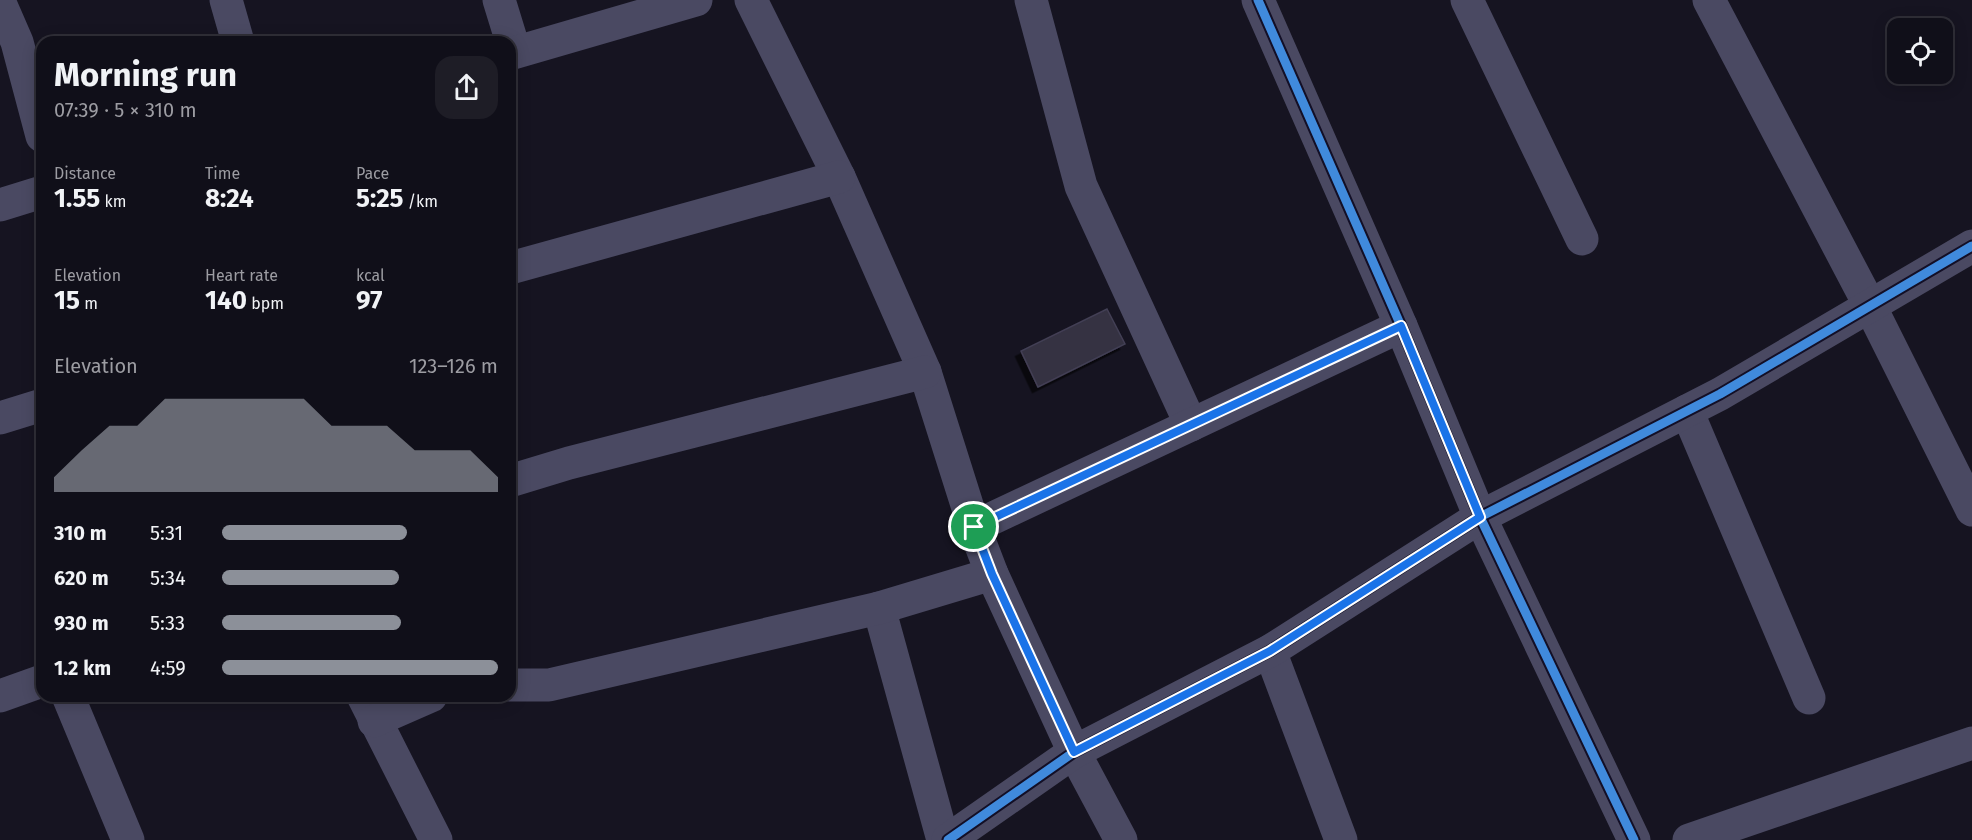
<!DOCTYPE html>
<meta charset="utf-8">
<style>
:root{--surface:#100f19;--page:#1e1d26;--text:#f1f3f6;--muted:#9c9ca2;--line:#302f38;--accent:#8c9099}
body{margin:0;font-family:"Fira Sans",sans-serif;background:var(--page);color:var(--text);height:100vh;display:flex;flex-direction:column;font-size:22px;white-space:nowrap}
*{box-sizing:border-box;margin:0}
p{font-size:20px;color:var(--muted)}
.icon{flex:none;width:33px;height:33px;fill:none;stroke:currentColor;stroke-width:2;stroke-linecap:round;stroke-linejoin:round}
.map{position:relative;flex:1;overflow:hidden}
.sheet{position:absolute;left:36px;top:36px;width:480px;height:666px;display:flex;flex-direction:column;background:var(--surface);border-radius:18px;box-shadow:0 3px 15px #0003,0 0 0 2px var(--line)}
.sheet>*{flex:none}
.fabs{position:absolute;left:1887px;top:18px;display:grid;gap:12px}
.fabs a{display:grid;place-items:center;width:66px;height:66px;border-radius:12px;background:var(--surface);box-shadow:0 3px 15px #0003,0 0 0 2px var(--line);font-size:30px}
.pin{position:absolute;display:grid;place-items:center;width:51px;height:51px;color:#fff;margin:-26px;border:3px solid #fff;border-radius:50%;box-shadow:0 2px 6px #0007}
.round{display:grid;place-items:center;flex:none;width:63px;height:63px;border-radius:18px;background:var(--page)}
.headline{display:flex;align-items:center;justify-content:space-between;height:102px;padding:0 18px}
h1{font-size:33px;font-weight:700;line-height:45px}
.metrics{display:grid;grid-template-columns:repeat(3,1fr);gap:9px;height:102px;padding:6px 18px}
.metrics div{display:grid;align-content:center}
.metrics b{font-size:26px;font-weight:700}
.metrics small{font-size:16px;font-weight:400}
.metrics p{font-size:16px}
.chart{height:168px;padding:12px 18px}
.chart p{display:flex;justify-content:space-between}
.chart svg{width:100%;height:108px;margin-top:6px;fill:var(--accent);opacity:.7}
ul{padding:0 18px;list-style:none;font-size:20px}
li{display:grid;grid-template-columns:96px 72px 1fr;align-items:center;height:45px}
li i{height:15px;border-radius:8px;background:var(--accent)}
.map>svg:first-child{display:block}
</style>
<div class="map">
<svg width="1972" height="840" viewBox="0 0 1972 840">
<defs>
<filter id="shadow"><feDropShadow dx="-5.5" dy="5.5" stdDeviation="0" flood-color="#0009"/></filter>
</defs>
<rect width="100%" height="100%" fill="#161421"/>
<path fill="#343243" stroke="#433f54" stroke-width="1.5" filter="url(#shadow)" d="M1107,309L1125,344L1038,387L1021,351Z"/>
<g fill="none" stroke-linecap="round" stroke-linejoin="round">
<g stroke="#4a4962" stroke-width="33">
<path d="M226,0L238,42"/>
<path d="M499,0L515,52"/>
<path d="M751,0L839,177L925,372L974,527L992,574L1074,752L1121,840"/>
<path d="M1031,0L1081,186L1191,425"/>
<path d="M1258,0L1401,326L1480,517L1634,840"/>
<path d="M1467,0L1582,239"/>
<path d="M1709,0L1870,306L1972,510"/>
<path d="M0,3L17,42L42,136"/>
<path d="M510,54L696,0"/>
<path d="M0,205L42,192"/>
<path d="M510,268L839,177"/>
<path d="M1687,411L1809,698"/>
<path d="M0,418L42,405"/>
<path d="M510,481L569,463L925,372"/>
<path d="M974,527L1401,326"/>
<path d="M879,608L943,840"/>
<path d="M1270,651L1341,840"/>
<path d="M510,685H549L879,608L992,574"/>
<path d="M0,696L42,681"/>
<path d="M68,696L128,840"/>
<path d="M363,696L436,840"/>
<path d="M374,721L431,696"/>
<path d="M948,840L1074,752L1270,651L1480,517L1720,394L1972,246"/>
<path d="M1689,840L1972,743"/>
</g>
<g stroke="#130f26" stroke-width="13">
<g id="cycleway">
<path d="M1258,0L1401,326L1480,517L1634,840"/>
<path d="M948,840L1074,752L1270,651L1480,517L1720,394L1972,246"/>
</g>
</g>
<use href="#cycleway" stroke="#408adc" stroke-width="9"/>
</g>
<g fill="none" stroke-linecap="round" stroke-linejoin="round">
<g stroke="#fff" stroke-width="12">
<path id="route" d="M1401,326L1480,517L1270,651L1074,752L992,574L974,527Z"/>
</g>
<use href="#route" stroke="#1a73e8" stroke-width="8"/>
</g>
</svg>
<div class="fabs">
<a><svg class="icon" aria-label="locate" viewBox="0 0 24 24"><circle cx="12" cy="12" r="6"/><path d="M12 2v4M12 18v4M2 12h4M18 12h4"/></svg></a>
</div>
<div class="pin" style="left:974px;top:527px;background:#1e9e55"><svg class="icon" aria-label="arrive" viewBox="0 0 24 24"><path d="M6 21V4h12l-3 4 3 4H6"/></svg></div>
<section class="sheet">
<div class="headline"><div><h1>Morning run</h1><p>07:39 · 5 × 310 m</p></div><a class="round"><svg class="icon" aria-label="share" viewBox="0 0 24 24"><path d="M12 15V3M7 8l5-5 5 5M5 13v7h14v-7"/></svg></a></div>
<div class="metrics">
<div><p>Distance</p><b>1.55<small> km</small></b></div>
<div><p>Time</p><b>8:24</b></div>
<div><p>Pace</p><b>5:25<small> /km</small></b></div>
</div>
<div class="metrics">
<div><p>Elevation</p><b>15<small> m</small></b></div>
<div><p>Heart rate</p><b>140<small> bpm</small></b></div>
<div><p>kcal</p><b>97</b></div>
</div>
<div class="chart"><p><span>Elevation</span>123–126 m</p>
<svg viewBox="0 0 160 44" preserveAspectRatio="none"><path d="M0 44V38L10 27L20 17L30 17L40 6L50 6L60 6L70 6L80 6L90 6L100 17L110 17L120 17L130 27L140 27L150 27L160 38V44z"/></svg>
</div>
<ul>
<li><b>310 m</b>5:31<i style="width:67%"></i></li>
<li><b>620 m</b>5:34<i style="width:64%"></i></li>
<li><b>930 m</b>5:33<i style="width:65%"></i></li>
<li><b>1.2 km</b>4:59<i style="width:100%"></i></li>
</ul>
</section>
</div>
